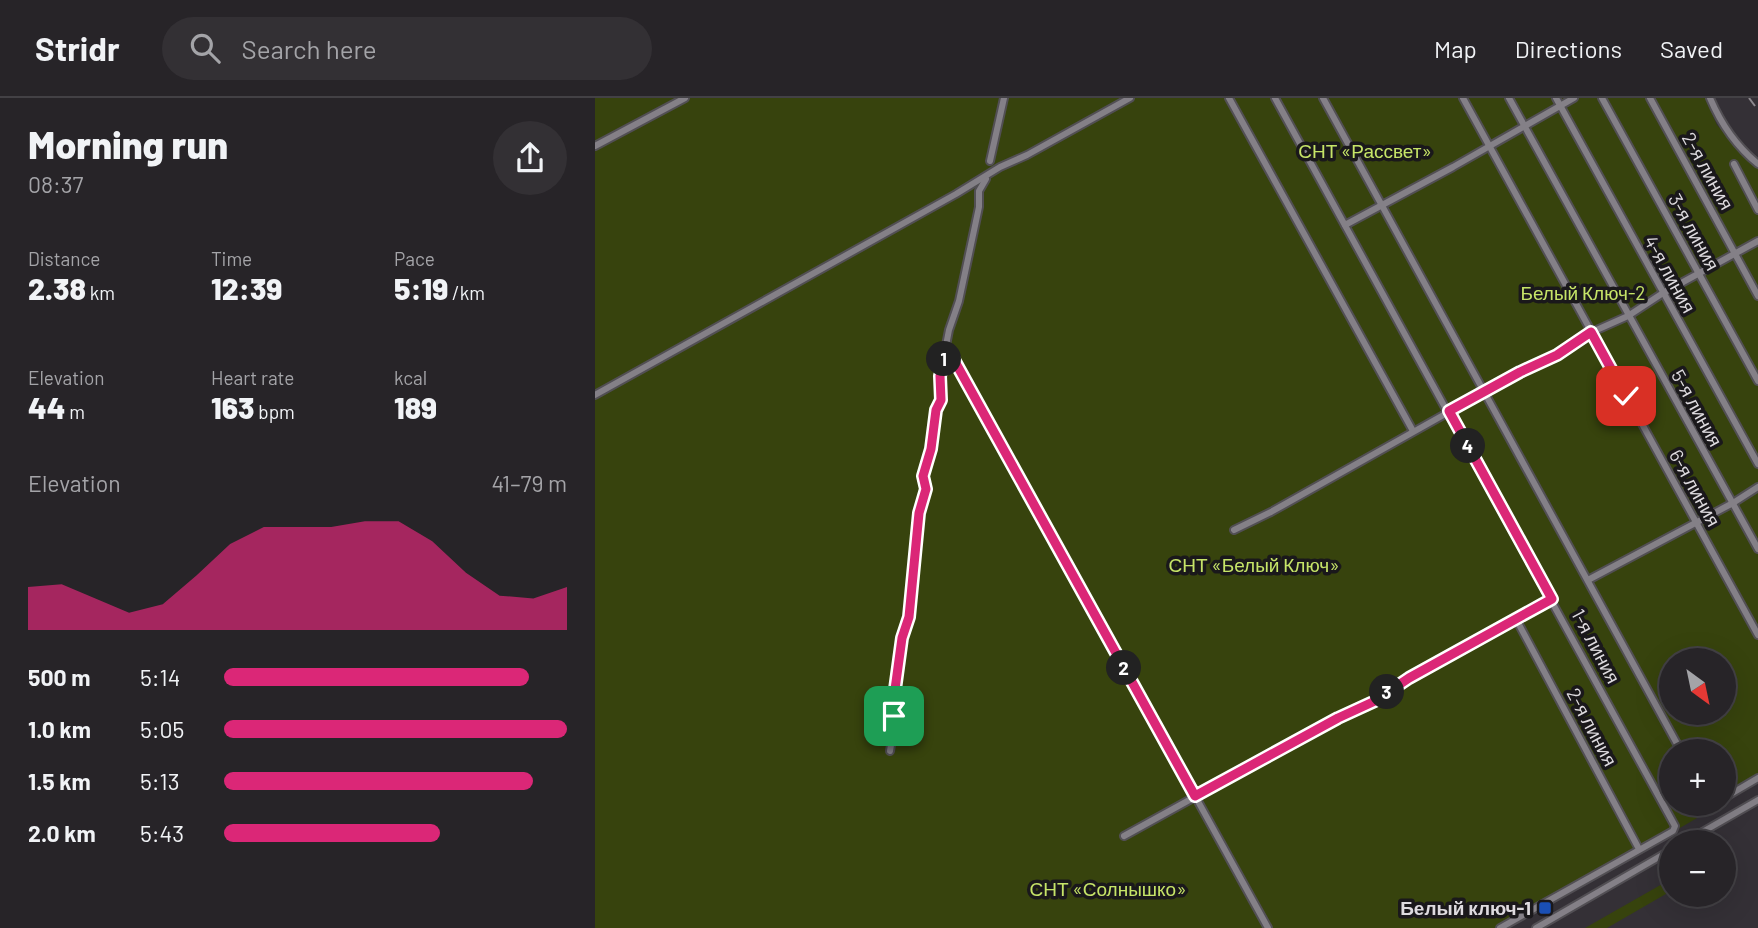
<!DOCTYPE html>
<meta charset="utf-8">
<style>
:root{--surface:#272428;--page:#333034;--text:#f1f3f6;--muted:#a4a4a8;--line:#434145;--accent:#db2777}
body{margin:0;font-family:Barlow,sans-serif;background:var(--page);color:var(--text);height:100vh;display:flex;flex-direction:column;font-size:26px;white-space:nowrap}
*{box-sizing:border-box;margin:0}
p{font-size:23px;color:var(--muted)}
.icon{flex:none;width:38px;height:38px;fill:none;stroke:currentColor;stroke-width:2;stroke-linecap:round;stroke-linejoin:round}
.map{position:relative;flex:1;overflow:hidden}
.details{display:flex;flex-direction:column;background:var(--surface);width:595px}
.details>*{flex:none}
.needle{width:46px;rotate:147deg}
.fabs{position:absolute;left:1064px;top:550px;display:grid;gap:14px}
.fabs a{display:grid;place-items:center;width:77px;height:77px;border-radius:50%;background:var(--surface);box-shadow:0 7px 28px #0002,0 0 0 2px var(--line);font-size:35px}
.pin{position:absolute;display:grid;place-items:center;width:60px;height:60px;color:#fff;margin:-30px;border-radius:14px;box-shadow:0 4px 10px #0006}
.km{position:absolute;width:35px;height:35px;margin:-18px;border-radius:50%;background:#222;color:#fff;font-size:19px;line-height:35px;text-align:center}
.round{display:grid;place-items:center;flex:none;width:74px;height:74px;border-radius:37px;background:var(--page)}
.headline{display:flex;align-items:center;justify-content:space-between;height:119px;padding:0 28px}
h1{font-size:38px;font-weight:800;line-height:52px}
.stats{display:grid;grid-template-columns:repeat(3,1fr);gap:10px;height:119px;padding:7px 28px}
.stats div{display:grid;align-content:center}
.stats b{font-size:30px;font-weight:800}
.stats small{font-size:19px;font-weight:400}
.stats p{font-size:19px}
.chart{height:196px;padding:14px 28px}
.chart p{display:flex;justify-content:space-between}
.chart svg{width:100%;height:126px;margin-top:7px;fill:var(--accent);opacity:.7}
ul{padding:0 28px;list-style:none;font-size:23px}
li{display:grid;grid-template-columns:112px 84px 1fr;align-items:center;height:52px}
li i{height:18px;border-radius:9px;background:var(--accent)}
header{display:flex;align-items:center;gap:42px;box-sizing:border-box;height:98px;padding:0 35px;background:var(--surface);border-bottom:2px solid var(--line)}
header strong{font-size:33px}
nav{display:flex;gap:38px;margin-inline-start:auto;font-size:24px}
.search{width:490px;height:63px;background:var(--page);display:flex;align-items:center;gap:18px;box-sizing:border-box;padding:0 24px;border-radius:38px;color:var(--muted);font-size:26px}
main{display:flex;flex:1;min-height:0}
.map>svg:first-child{display:block}
</style>
<header>
<strong>Stridr</strong>
<div class="search"><svg class="icon" aria-label="search" viewBox="0 0 24 24"><circle cx="10" cy="10" r="6"/><path d="M15 15l6 6"/></svg>Search here</div>
<nav><a>Map</a><a>Directions</a><a>Saved</a></nav>
</header>
<main>
<section class="details">
<div class="headline"><div><h1>Morning run</h1><p>08:37</p></div><a class="round"><svg class="icon" aria-label="share" viewBox="0 0 24 24"><path d="M12 15V3M7 8l5-5 5 5M5 13v7h14v-7"/></svg></a></div>
<div class="stats">
<div><p>Distance</p><b>2.38<small> km</small></b></div>
<div><p>Time</p><b>12:39</b></div>
<div><p>Pace</p><b>5:19<small> /km</small></b></div>
</div>
<div class="stats">
<div><p>Elevation</p><b>44<small> m</small></b></div>
<div><p>Heart rate</p><b>163<small> bpm</small></b></div>
<div><p>kcal</p><b>189</b></div>
</div>
<div class="chart"><p><span>Elevation</span>41–79 m</p>
<svg viewBox="0 0 160 44" preserveAspectRatio="none"><path d="M0 44V29L10 28L20 33L30 38L40 35L50 25L60 14L70 8L80 8L90 8L100 6L110 6L120 13L130 24L140 32L150 33L160 29V44z"/></svg>
</div>
<ul>
<li><b>500 m</b>5:14<i style="width:89%"></i></li>
<li><b>1.0 km</b>5:05<i style="width:100%"></i></li>
<li><b>1.5 km</b>5:13<i style="width:90%"></i></li>
<li><b>2.0 km</b>5:43<i style="width:63%"></i></li>
</ul>
</section>
<div class="map">
<svg width="1163" height="830" viewBox="0 0 1163 830">
<rect width="100%" height="100%" fill="#343036"/>
<g fill="#37430d" fill-rule="evenodd">
<path d="M0,0H1110L1122,27L1163,71V685L1129,705V653H1076V705H1128L912,830H0ZM1076,562H1129V614H1076Z"/>
<path d="M1076,781V793L1012,830H990Z"/>
</g>
<g fill="none" stroke-linecap="round" stroke-linejoin="round">
<g stroke="#524f54" stroke-width="10">
<g id="minor">
<path d="M634,0L818,333"/>
<path d="M680,0L1080,728L1078,733L905,830"/>
<path d="M728,0L1086,653"/>
<path d="M868,0L1163,537"/>
<path d="M914,0L1163,451"/>
<path d="M961,0L1163,366"/>
<path d="M1007,0L1163,283"/>
<path d="M1055,0L1163,198"/>
<path d="M1115,0C1126,26 1141,48 1163,66"/>
<path d="M0,48L90,0"/>
<path d="M395,63L409,0"/>
<path d="M1139,66L1163,112"/>
<path d="M750,127L858,69L979,0"/>
<path d="M350,259L358,260L673,830"/>
<path d="M0,297L361,96L405,69L432,57L535,0"/>
<path d="M639,432L676,414L925,274L962,257L997,234L1033,218L1068,195L1163,143"/>
<path d="M993,482L1138,405L1163,389"/>
<path d="M921,521L1044,751"/>
<path d="M295,653L299,628L298,605L308,539L314,519L324,415L331,391L328,378L336,351L341,312L346,302L345,278L354,232L364,203L384,109V93L391,81"/>
<path d="M1129,700L1163,680"/>
<path d="M1115,705L1116,707L1119,705"/>
<path d="M529,738L743,620L780,603L814,580L957,501"/>
<path d="M1090,744L1163,702"/>
<path d="M941,830L1076,752"/>
</g>
</g>
<use href="#minor" stroke="#848087" stroke-width="6"/>
<path stroke="#8d898e" stroke-width="2" stroke-dasharray="10 5" stroke-linecap="butt" d="M1154,0L1163,12"/>
</g>
<g fill="none" stroke-linecap="round" stroke-linejoin="round">
<g stroke="#fff" stroke-width="14">
<path id="route" d="M299,618L298,606L307,540L314,519L324,415L331,391L328,378L336,351L341,312L346,302L345,278L350,259L358,260L600,698L743,620L780,603L814,580L957,501L854,313L925,274L962,257L996,234L1031,298"/>
</g>
<use href="#route" stroke="#db2777" stroke-width="9"/>
</g>
<rect fill="#1a4fb4" stroke="#1a181b" stroke-width="2.5" x="943" y="803" width="14" height="14" rx="3.5"/>
<g text-anchor="middle" stroke-width="7" stroke-linejoin="round" paint-order="stroke">
<g font-size="19" fill="#c6e468" stroke="#1a181b">
<text x="770" y="60">СНТ «Рассвет»</text>
<text x="988" y="202">Белый Ключ-2</text>
<text x="659" y="474">СНТ «Белый Ключ»</text>
<text x="513" y="798">СНТ «Солнышко»</text>
</g>
<g font-size="19" fill="#dedbdf" stroke="#1a181b">
<text transform="translate(1113 73) rotate(61)" y="7">2-я линия</text>
<text transform="translate(1099 134) rotate(61)" y="7">3-я линия</text>
<text transform="translate(1075 176) rotate(61)" y="7">4-я линия</text>
<text transform="translate(1102 310) rotate(61)" y="7">5-я линия</text>
<text transform="translate(1100 390) rotate(61)" y="7">6-я линия</text>
<text transform="translate(1001 548) rotate(62)" y="7">1-я линия</text>
<text transform="translate(997 629) rotate(62)" y="7">2-я линия</text>
</g>
<g font-size="19" font-weight="bold" fill="#dedbdf" stroke="#1a181b" text-anchor="end">
<text x="936" y="817">Белый ключ-1</text>
</g>
</g>
</svg>
<div class="fabs">
<a><svg class="needle" viewBox="-14 -14 28 28"><path d="M0-13l5 13h-10z" fill="#e53935"/><path d="M0 13l5-13h-10z" fill="#a4a4a8"/></svg></a>
<a>+</a>
<a>−</a>
</div>
<div class="pin" style="left:299px;top:618px;background:#1e9e55"><svg class="icon" aria-label="arrive" viewBox="0 0 24 24"><path d="M6 21V4h12l-3 4 3 4H6"/></svg></div>
<div class="pin" style="left:1031px;top:298px;background:#d93025"><svg class="icon" aria-label="check" viewBox="0 0 24 24"><path d="M5 12l5 5 9-10"/></svg></div>
<b class="km" style="left:349px;top:261px">1</b>
<b class="km" style="left:529px;top:570px">2</b>
<b class="km" style="left:792px;top:594px">3</b>
<b class="km" style="left:873px;top:348px">4</b>
</div>
</main>
